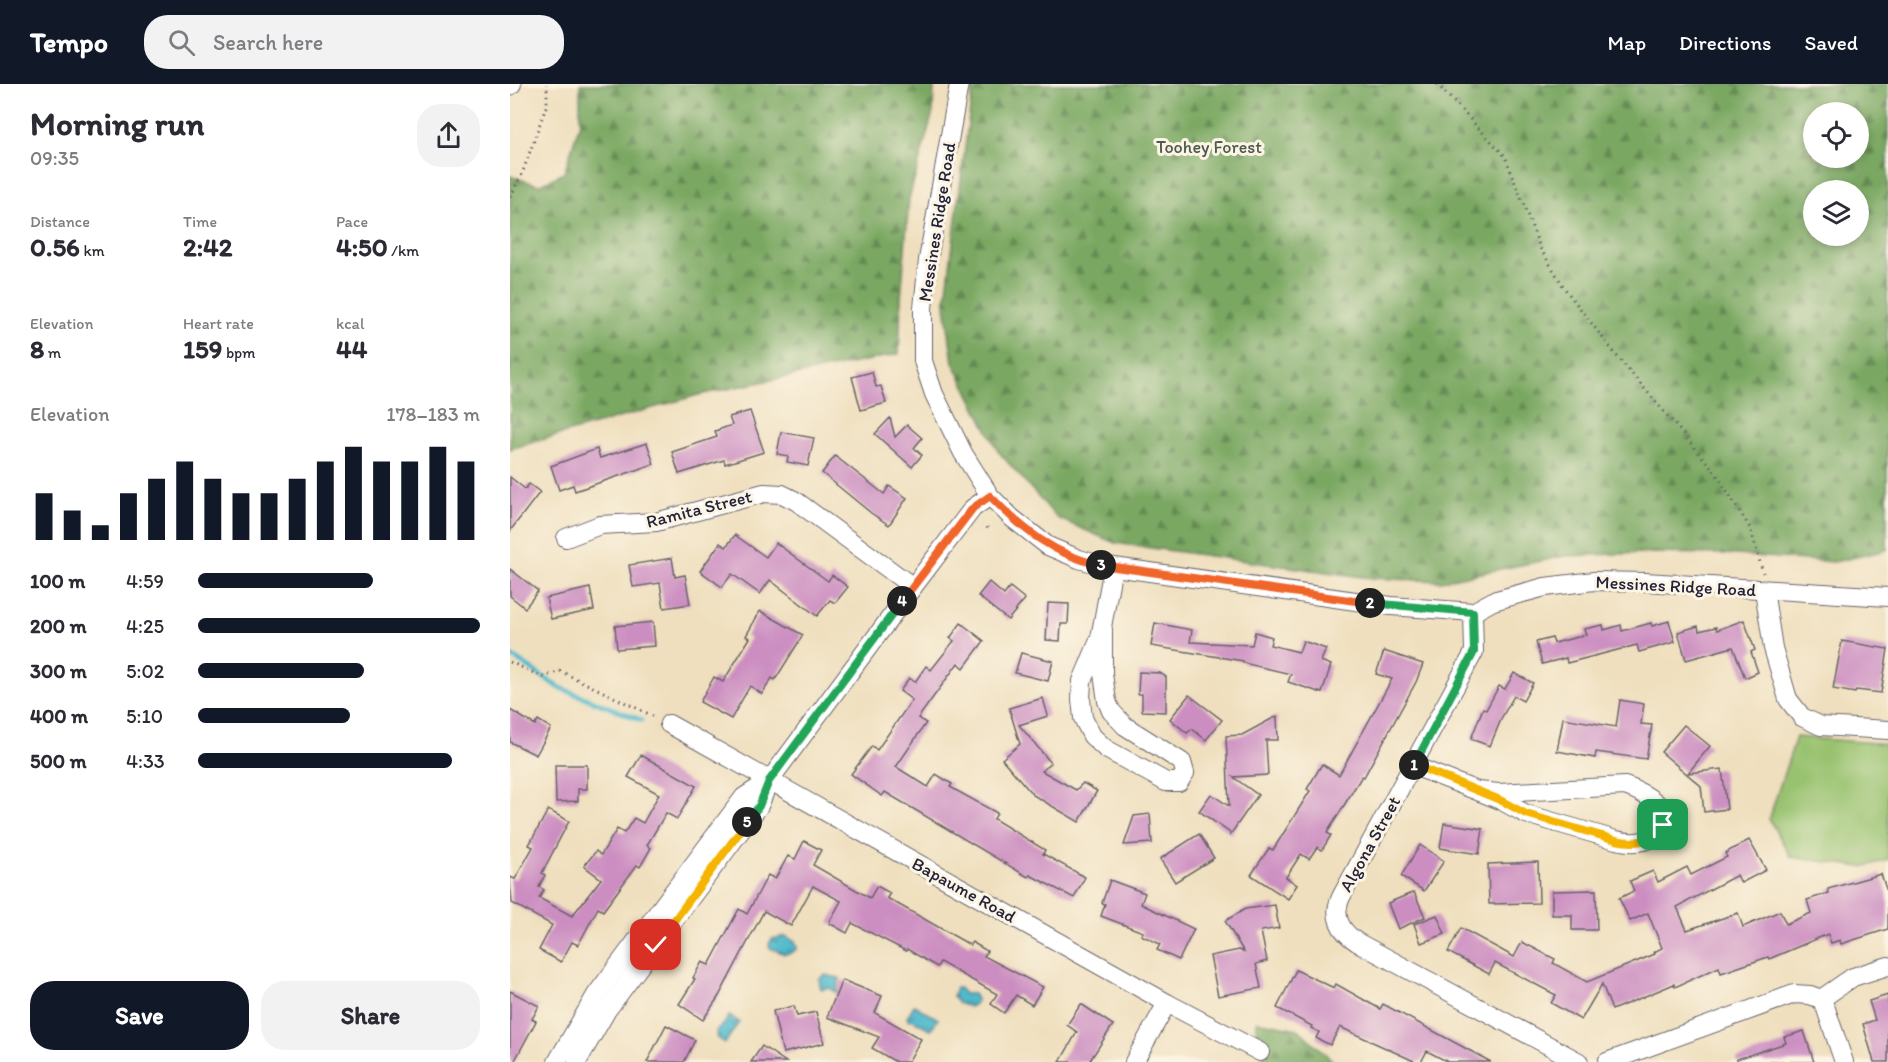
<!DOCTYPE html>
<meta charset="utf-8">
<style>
:root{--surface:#fff;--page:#f2f2f3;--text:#2b2b33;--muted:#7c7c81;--accent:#111827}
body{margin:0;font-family:Itim,sans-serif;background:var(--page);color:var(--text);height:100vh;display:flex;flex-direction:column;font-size:22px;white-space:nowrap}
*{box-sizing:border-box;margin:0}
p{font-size:20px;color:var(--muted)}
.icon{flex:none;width:33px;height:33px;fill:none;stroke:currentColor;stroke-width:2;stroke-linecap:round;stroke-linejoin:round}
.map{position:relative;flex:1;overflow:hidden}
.panel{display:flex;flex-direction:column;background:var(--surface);width:510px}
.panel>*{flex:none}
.fabs{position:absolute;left:1293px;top:18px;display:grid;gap:12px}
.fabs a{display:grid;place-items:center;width:66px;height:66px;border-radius:50%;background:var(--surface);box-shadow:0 3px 9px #0003;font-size:30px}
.pin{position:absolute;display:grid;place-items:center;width:51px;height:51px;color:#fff;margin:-26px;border-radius:12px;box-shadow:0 3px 9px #0006}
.km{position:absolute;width:30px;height:30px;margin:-15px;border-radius:50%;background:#222;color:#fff;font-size:16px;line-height:30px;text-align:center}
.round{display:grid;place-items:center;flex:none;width:63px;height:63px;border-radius:24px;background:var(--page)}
.head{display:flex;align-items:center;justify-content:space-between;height:102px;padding:0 30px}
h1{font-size:33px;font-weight:800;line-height:45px}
.metrics{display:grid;grid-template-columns:repeat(3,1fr);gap:9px;height:102px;padding:6px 30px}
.metrics div{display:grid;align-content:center}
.metrics b{font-size:26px;font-weight:800}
.metrics small{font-size:16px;font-weight:400}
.metrics p{font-size:16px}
.chart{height:168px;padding:12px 30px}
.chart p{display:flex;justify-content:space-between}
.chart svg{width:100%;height:108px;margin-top:6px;stroke:var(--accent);stroke-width:6}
.button{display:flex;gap:12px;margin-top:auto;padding:12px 30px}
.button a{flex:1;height:69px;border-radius:24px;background:var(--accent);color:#fff;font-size:24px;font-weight:800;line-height:69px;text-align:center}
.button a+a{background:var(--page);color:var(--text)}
ul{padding:0 30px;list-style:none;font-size:20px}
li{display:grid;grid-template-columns:96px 72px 1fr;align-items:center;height:45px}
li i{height:15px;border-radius:8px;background:var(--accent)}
header{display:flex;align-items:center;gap:36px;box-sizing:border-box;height:84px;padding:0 30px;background:var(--accent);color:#fff}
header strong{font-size:28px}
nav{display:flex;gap:33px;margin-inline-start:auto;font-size:21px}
.search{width:420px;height:54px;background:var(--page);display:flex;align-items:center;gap:15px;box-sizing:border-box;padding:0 21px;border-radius:24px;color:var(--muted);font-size:22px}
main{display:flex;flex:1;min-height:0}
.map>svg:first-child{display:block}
</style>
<header>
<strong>Tempo</strong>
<div class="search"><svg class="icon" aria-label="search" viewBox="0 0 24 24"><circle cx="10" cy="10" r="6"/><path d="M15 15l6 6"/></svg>Search here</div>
<nav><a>Map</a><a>Directions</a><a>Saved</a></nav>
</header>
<main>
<section class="panel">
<div class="head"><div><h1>Morning run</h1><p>09:35</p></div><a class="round"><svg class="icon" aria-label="share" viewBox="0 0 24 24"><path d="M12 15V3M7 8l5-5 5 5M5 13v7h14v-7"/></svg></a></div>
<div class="metrics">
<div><p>Distance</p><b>0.56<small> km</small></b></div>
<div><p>Time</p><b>2:42</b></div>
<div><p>Pace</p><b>4:50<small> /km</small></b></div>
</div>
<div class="metrics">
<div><p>Elevation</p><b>8<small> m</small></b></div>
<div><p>Heart rate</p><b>159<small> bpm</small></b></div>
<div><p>kcal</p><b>44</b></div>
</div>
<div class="chart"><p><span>Elevation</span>178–183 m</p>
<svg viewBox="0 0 160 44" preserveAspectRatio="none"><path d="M5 44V25M15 44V32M25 44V38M35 44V25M45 44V19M55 44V12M65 44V19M75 44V25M85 44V25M95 44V19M105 44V12M115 44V6M125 44V12M135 44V12M145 44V6M155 44V12"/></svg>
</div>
<ul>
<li><b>100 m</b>4:59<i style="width:62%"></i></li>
<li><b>200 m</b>4:25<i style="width:100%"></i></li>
<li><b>300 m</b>5:02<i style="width:59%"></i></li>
<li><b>400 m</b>5:10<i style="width:54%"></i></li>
<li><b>500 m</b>4:33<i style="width:90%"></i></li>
</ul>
<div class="button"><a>Save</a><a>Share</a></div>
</section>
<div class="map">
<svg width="1378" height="978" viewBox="0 0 1378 978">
<defs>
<pattern id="forest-firs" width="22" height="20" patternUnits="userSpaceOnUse" patternTransform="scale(1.5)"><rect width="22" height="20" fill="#7aa862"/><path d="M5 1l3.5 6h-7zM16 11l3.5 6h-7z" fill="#648852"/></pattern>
<pattern id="water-ripples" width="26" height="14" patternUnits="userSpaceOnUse" patternTransform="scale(1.5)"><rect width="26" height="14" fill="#50bacc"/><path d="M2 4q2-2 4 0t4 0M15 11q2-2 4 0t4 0" fill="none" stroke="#4297a7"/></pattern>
</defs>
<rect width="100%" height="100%" fill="#fcf5e5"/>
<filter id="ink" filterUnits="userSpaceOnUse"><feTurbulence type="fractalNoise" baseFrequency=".0167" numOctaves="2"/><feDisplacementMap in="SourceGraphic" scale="12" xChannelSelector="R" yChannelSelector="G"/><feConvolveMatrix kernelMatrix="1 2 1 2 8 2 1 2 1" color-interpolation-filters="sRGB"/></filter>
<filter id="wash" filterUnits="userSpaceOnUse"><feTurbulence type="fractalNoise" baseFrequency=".008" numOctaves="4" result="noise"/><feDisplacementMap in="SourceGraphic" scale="24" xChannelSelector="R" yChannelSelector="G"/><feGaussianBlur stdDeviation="1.35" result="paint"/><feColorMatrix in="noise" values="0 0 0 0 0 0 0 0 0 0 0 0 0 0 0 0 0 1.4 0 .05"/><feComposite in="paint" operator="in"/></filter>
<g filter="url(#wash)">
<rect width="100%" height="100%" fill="#efdfbe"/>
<path fill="#99c26f" stroke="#5e7255" stroke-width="1.5" d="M1286,653L1378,660V776L1352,783L1281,773L1259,735Z"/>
<g fill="url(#forest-firs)" stroke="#4e654e" stroke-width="1.5" fill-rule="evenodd">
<path d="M70,0H424L423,28L399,115L391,215L389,270L188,311L0,365V92L29,101L54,89L70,39Z"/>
<path d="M463,0H1378L1377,466L1324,478L1213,470L1134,469L1055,472L931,497L860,494L605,459L547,434L488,367L443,278L435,222ZM1348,28V74H1304V28ZM1348,106V152H1304V106Z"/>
<path d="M747,937L788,945L824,978H752L754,972L745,952Z"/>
</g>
<g fill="url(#water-ripples)" stroke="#396e84" stroke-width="1.5">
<path d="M276,852L285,858L287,864L283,868L275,870L260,864L259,860L262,855Z"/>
<path d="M315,891L330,894L326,908L319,904L311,905L309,895Z"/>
<path d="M446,904H449L454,910H463L467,917L465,920L459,923L448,919L443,912Z"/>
<path d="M404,921L428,935L421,946L402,935L398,936L397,933Z"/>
<path d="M219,932L229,938L215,959L208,954L206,947L214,940Z"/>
</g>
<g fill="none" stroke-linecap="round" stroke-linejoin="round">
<path stroke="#50bacc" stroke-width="5" d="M0,571L48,603L131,636"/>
</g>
<g id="blocks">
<g fill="#cc8ec1">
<path d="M362,288L366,303L371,302L376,319L351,326L342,293Z"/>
<path d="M240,327L254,368L215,380L214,376L169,390L162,368L207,353L205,347L222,341L219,333Z"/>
<path d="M380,334L385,353L397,341L412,354L404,364L412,371L402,383L365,350Z"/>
<path d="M271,348L304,354L298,382L277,378L278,372L267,370Z"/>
<path d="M137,359L144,380L65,407L63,401L49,406L41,382L87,365L90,374Z"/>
<path d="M325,372L374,410L379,402L397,414L379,441L361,429L312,389Z"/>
<path d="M0,393L15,405L19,400L30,408L0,447Z"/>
<path d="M225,451L256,473L266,459L318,497L322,491L338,503L325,519L320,516L307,532L260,496L250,510L222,490L212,503L190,487L210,459L216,463Z"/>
<path d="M162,474L165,493L175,491L180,520L154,524L150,499L123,503L119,481Z"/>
<path d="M0,485L28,507L15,524L0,512Z"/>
<path d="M479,498L494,511L500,503L515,515L498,536L468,512Z"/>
<path d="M80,504L84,526L41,535L36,514Z"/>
<path d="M538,519L559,520L558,540H551L550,557L536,556Z"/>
<path d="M250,527L293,551L265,596L262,594L252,610L240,602L221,635L190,618L204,593L213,598L240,554L236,552Z"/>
<path d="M1234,536L1245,566L1241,568L1248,588L1235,594L1223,563L1176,576L1168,548L1188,542L1189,547L1206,543L1207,546Z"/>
<path d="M1159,537L1165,558L1129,568L1127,561L1057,579L1056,574L1032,580L1026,558L1042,554L1044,559L1076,551L1074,545L1093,541L1094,546L1111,541L1112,547L1141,539L1142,542Z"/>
<path d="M143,538L145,562L107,565L105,542Z"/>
<path d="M451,539L474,557L454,584L448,579L408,634L416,639L386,683L418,703L426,690L442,700L440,703L487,729L484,735L535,766L533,770L575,793L564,814L520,791L518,793L375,708L372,712L341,690L362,662L367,666L402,616L390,607L399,594L405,598L416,582L421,586L444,557L440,554Z"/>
<path d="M645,539L682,546L680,558L742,561L745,548L762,553L760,561L789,568L793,557L816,565L811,577L821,581L812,609L778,598L781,590L733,579V577L641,562Z"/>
<path d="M1332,557L1378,565L1371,609L1346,606L1345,609L1323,605Z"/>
<path d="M874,567L913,580L906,598L854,693L852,692L817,749L821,751L812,766L807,763L799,775L791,770L776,793L787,801L778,815L741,791L759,764L763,766L800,707L797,705L812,680L829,691L882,595L866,590Z"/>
<path d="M511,569L543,577L538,597L505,589Z"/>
<path d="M629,588L650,589L656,593V628L632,627V610H628Z"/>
<path d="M1004,589L1023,599L1013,617L1004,612L992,633L980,662L961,655L973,624L976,626L989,602L995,605Z"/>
<path d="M679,611L712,636L696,656L682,645L677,649L660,635Z"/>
<path d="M533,614L538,632L509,641L541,679L532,687L566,706L573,699L587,707L569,738L523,711L492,675L510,660L499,624Z"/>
<path d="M1110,616L1134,620L1131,640L1142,641L1136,675L1086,668L1085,674L1047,667L1053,634L1106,643Z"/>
<path d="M0,626L25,641L28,636L41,644L26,671L0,658Z"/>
<path d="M767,632L768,656H756L758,691L723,693L748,711L720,751V749L689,727L701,710L719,722L716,652L732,651Z"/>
<path d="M1174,641L1200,662L1178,689L1212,685L1217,725L1194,728L1191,702L1151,668Z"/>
<path d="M131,671L186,702L167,735L156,729L137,761L141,764L130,783L127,781L93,827L88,824L68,861L62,858L51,878L29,866L42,841L2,819L0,793L5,795L23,763L19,761L38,726L59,737L32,789L35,791L29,803L34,806L29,814L62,832L91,795L74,782L86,767L91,771L107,745L114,749L124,734L133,739L149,710L118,693Z"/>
<path d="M45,681H77V705H68V717L46,718Z"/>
<path d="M640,730L642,759L614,761L624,732Z"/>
<path d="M934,739L973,745L969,770L930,764Z"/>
<path d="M689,750L704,774L665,798L650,775Z"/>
<path d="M1239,756L1256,786L1231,799L1227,791L1167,823L1177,846L1228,829L1233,843L1270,827L1276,840L1301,829L1297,816L1319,809L1318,805L1371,790L1378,811V845L1331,860L1330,856L1321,859L1318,850L1259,875L1258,873L1211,889L1209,883L1165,903L1164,900L1102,926L1092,900L1071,936L1041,919L1046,911L985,879L979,890L938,868L951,844L1004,873L1012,858L1045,875L1043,879L1077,898L1145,870L1144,868L1152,864L1138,829L1120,837L1109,814L1124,807L1120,797L1143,787L1148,798L1177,783L1181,791L1217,773L1215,769Z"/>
<path d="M294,757L311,766L303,781L360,814L367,802L380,809L377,814L460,861L462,858L477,867L474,872L533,903L522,921L506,911L494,929L481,920L487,910L430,878L427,883L397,865L396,867L342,839L337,849L319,839L331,817L303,802L281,842L254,827L209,912L193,936L169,920L185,895L183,894L192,878L199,881L229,825L237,830L258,791L265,795L278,772L285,775Z"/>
<path d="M910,761L934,777L914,807L891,792Z"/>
<path d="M1028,778L1029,819L979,820L978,780Z"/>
<path d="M600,796L635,809L631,820L684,845L669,876L647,866L650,860L631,851L633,848L591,832L595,820L592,819Z"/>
<path d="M1086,806L1087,846H1062V831H1042V807Z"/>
<path d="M904,808L915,833L888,845L878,819Z"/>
<path d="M765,821L769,844L751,847L757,877L746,880L751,904L708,912L700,872L729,866L734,868L715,837L735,825Z"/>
<path d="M927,831L935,850L911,859L904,840Z"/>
<path d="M786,886L824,904L826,900L870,925L873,920L981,978H938L917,967L911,978H906L830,943L820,961L806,954L809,948L801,944L802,942L767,924Z"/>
<path d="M332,896L372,912L365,929L411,955L398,978H386L362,964L369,953L317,933Z"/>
<path d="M0,907L29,922L22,935L26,937L4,978H0Z"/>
<path d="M1378,911V978H1364L1353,940L1365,936L1359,917Z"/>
<path d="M571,920L603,941L579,978H550L567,948L557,941Z"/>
<path d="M284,922L287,932L306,928L314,959L273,969L263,927Z"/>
<path d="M156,941L185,956L174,978H137Z"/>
<path d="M1294,947L1304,978H1227V975L1276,959L1274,953Z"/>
<path d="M252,962L276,978H241Z"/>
</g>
</g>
</g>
<g filter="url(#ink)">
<use href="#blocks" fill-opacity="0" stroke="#6a6469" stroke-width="1.5"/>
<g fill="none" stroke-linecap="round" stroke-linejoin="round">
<g stroke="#6a6469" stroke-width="20">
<g id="minor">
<path d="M449,0L418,176L413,224V277L424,310L453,369L480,412L502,434L538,462L569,475L590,481L881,522L963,528L983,517L1035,503L1084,497L1135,498L1378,513"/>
<path d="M0,2L2,0"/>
<path d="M56,454L90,441L146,438L254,409L272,410L286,417L403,503"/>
<path d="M1254,506L1263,564L1278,615L1292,633L1311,642L1378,646"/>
<path d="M963,528L964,568L831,813C822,832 830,847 847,858L1069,978"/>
<path d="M593,545V590L597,617L601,627L615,642L672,678L675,689L669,698H656L596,665L582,652L573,634L571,615L572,597L590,554L603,483"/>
<path d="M159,640L657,919L750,968"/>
<path d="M904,682L990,716L1016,730L1106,756C1122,760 1150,760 1154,738C1155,733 1154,728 1151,724C1143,714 1127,706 1115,702L989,709L968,707"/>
<path d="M1311,915L1343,893L1378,882"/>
<path d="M1311,915L1316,925L1334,978"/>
<path d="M47,978L86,911L213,741L234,713L259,697"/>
<path d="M67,978L97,926L249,722L259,697L403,503L463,424L480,412"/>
<path d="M624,978L657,919"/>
<path d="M1097,978L1284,910L1300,911L1311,915"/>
</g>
</g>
<g stroke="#6a6469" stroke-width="3" stroke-dasharray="1.5 4.5" stroke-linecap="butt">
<path d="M927,0L995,72L1030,164L1055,205L1107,272L1205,388L1240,444L1253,489"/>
<path d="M0,113L12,90L37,20V0"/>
<path d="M477,443L479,447"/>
<path d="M0,578L33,593L50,587L145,633"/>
</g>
<use href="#minor" stroke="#fff" stroke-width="18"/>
</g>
</g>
<g fill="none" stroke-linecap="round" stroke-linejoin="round" filter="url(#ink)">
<g stroke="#fff" stroke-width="12">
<path id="split-1" d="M904,681L990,716L1016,730L1106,756C1123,760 1144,759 1153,741"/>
</g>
<g stroke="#fff" stroke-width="12">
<path id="split-2" d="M860,519L963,528L964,568L904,681"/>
</g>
<g stroke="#fff" stroke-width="12">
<path id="split-3" d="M591,481L860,519"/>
</g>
<g stroke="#fff" stroke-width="12">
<path id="split-4" d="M392,517L463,424L480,412C512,445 545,472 591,481"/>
</g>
<g stroke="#fff" stroke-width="12">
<path id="split-5" d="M237,738L249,722L259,697L392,517"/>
</g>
<g stroke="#fff" stroke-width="12">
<path id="split-6" d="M146,861L237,738"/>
</g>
<use href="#split-1" stroke="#f5b400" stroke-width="8"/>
<use href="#split-2" stroke="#22a559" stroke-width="8"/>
<use href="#split-3" stroke="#f0652b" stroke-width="8"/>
<use href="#split-4" stroke="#f0652b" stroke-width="8"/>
<use href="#split-5" stroke="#22a559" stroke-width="8"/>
<use href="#split-6" stroke="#f5b400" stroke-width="8"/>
</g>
<g text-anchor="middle" stroke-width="6" stroke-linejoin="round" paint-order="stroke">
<g font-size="18" fill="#4c5a4d" stroke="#fcf5e5">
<text x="699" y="69">Toohey Forest</text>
</g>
<g font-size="18" fill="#22223b" stroke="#fcf5e5">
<text transform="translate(427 138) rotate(-81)" y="6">Messines Ridge Road</text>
<text transform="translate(189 425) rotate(-14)" y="6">Ramita Street</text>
<text transform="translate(1166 502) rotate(3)" y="6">Messines Ridge Road</text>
<text transform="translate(860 760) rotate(-61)" y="6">Algona Street</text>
<text transform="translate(454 806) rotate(29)" y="6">Bapaume Road</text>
</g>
</g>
</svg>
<div class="fabs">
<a><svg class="icon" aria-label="locate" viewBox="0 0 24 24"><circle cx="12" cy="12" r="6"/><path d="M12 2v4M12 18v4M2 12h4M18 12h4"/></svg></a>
<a><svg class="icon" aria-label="layers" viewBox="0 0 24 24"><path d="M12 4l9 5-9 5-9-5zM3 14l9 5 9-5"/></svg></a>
</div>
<div class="pin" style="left:1153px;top:741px;background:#1e9e55"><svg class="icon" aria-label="arrive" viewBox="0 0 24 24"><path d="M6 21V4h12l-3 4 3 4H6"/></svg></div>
<div class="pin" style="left:146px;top:861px;background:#d93025"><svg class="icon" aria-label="check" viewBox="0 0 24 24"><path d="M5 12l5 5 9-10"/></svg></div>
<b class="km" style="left:904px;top:681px">1</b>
<b class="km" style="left:860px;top:519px">2</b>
<b class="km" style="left:591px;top:481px">3</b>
<b class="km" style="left:392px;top:517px">4</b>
<b class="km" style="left:237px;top:738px">5</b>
</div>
</main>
